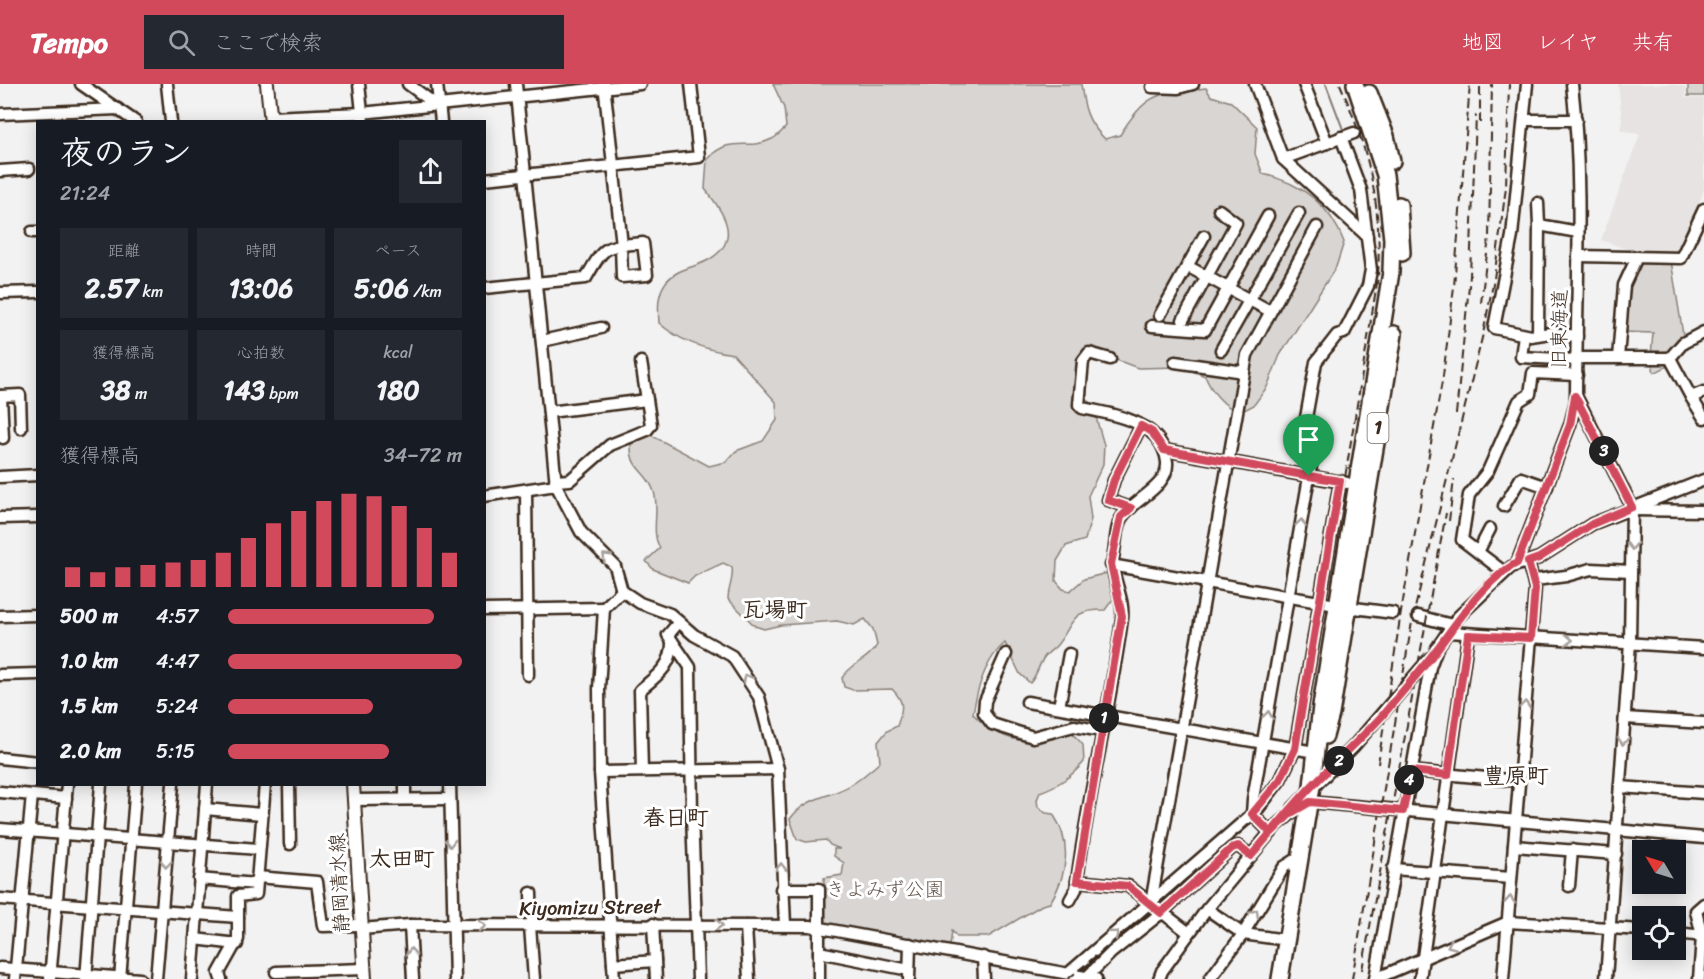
<!DOCTYPE html>
<html lang="ja">
<meta charset="utf-8">
<style>
:root{--surface:#171b24;--page:#242831;--text:#f1f3f6;--muted:#9ea1a6;--accent:#d1495b}
body{margin:0;font-family:Sriracha,"Klee One",sans-serif;background:var(--page);color:var(--text);height:100vh;display:flex;flex-direction:column;font-size:22px;white-space:nowrap}
*{box-sizing:border-box;margin:0}
p{font-size:20px;color:var(--muted)}
.icon{flex:none;width:33px;height:33px;fill:none;stroke:currentColor;stroke-width:2;stroke-linecap:round;stroke-linejoin:round}
.map{position:relative;flex:1;overflow:hidden}
.sheet{position:absolute;left:36px;top:36px;width:450px;height:666px;display:flex;flex-direction:column;background:var(--surface);border-radius:0px;box-shadow:0 3px 15px #0003}
.sheet>*{flex:none}
.needle{width:39px;rotate:308deg}
.fabs{position:absolute;left:1632px;top:756px;display:grid;gap:12px}
.fabs a{display:grid;place-items:center;width:54px;height:54px;border-radius:0px;background:var(--surface);box-shadow:0 3px 15px #0003;font-size:30px}
.pin{position:absolute;display:grid;place-items:center;width:51px;height:51px;color:#fff;margin:-62px -26px;border-radius:50% 50% 50% 0;rotate:-45deg;box-shadow:0 0 6px #0007}
.pin .icon{rotate:45deg}
.km{position:absolute;width:30px;height:30px;margin:-15px;border-radius:50%;background:#222;color:#fff;font-size:16px;line-height:30px;text-align:center}
.round{display:grid;place-items:center;flex:none;width:63px;height:63px;border-radius:0px;background:var(--page)}
.head{display:flex;align-items:center;justify-content:space-between;height:102px;padding:0 24px}
h1{font-size:33px;font-weight:700;line-height:45px}
.figures{display:grid;grid-template-columns:repeat(3,1fr);gap:9px;height:102px;padding:6px 24px}
.figures div{display:grid;align-content:center;border-radius:0px;background:var(--page);text-align:center}
.figures b{font-size:26px;font-weight:700}
.figures small{font-size:16px;font-weight:400}
.figures p{font-size:16px}
.chart{height:168px;padding:12px 24px}
.chart p{display:flex;justify-content:space-between}
.chart svg{width:100%;height:108px;margin-top:6px;stroke:var(--accent);stroke-width:6}
ul{padding:0 24px;list-style:none;font-size:20px}
li{display:grid;grid-template-columns:96px 72px 1fr;align-items:center;height:45px}
li i{height:15px;border-radius:8px;background:var(--accent)}
header{display:flex;align-items:center;gap:36px;box-sizing:border-box;height:84px;padding:0 30px;background:var(--accent);color:#fff}
header strong{font-size:28px}
nav{display:flex;gap:33px;margin-inline-start:auto;font-size:21px}
.search{width:420px;height:54px;background:var(--page);display:flex;align-items:center;gap:15px;box-sizing:border-box;padding:0 21px;border-radius:0px;color:var(--muted);font-size:22px}
.map>svg:first-child{display:block}
</style>
<header>
<strong>Tempo</strong>
<div class="search"><svg class="icon" aria-label="search" viewBox="0 0 24 24"><circle cx="10" cy="10" r="6"/><path d="M15 15l6 6"/></svg>ここで検索</div>
<nav><a>地図</a><a>レイヤ</a><a>共有</a></nav>
</header>
<div class="map">
<svg width="1704" height="895" viewBox="0 0 1704 895">
<rect width="100%" height="100%" fill="#f3f2f2"/>
<filter id="ink" filterUnits="userSpaceOnUse"><feTurbulence type="fractalNoise" baseFrequency=".0167" numOctaves="2"/><feDisplacementMap in="SourceGraphic" scale="12" xChannelSelector="R" yChannelSelector="G"/><feConvolveMatrix kernelMatrix="1 2 1 2 8 2 1 2 1" color-interpolation-filters="sRGB"/></filter>
<g filter="url(#ink)">
<path fill="#e6e3e2" d="M1618,0H1672L1686,3L1685,14H1704V105L1681,171L1638,169L1601,156L1640,50L1620,46L1622,36Z"/>
<g fill="#d8d5d2" stroke="#8a8078" stroke-width="1.5">
<path d="M773,0H1081C1084,24 1087,38 1105,55L1120,51C1147,7 1158,10 1206,4L1211,12L1231,18L1257,43L1255,70L1263,90C1301,99 1330,121 1344,158L1336,183L1280,271L1267,303L1254,321L1239,329C1223,321 1212,309 1205,292L1182,283L1138,284L1095,268L1087,283V316L1096,324L1097,337L1104,361L1103,380L1088,412L1091,435L1085,456L1066,462L1057,477L1056,497L1063,505L1070,507L1084,495L1107,489L1113,515L1105,526C1068,526 1076,538 1057,561C1053,566 1046,569 1043,575C1038,583 1037,591 1030,599L1020,590L1005,559C985,576 977,604 973,630C987,645 1010,659 1032,656C1043,655 1058,645 1069,649C1075,650 1079,657 1083,661L1084,678C1071,693 1059,701 1040,708L1037,716L1038,723L1046,729L1053,730C1072,758 1068,790 1050,819L1042,821L988,853H957L952,847L950,862L823,839L824,794L842,791L844,779L834,772V765H840L830,761L826,756L806,758L797,755L790,735C807,711 832,714 854,699C863,693 872,685 880,678L878,658L887,647L897,642C903,625 905,618 892,605L853,606L844,603L842,594C851,579 869,576 877,561L873,545L865,535L854,541L837,537L781,541L764,545L755,542L728,515C728,503 734,496 732,483L723,479L695,492L688,499L653,485L646,477L660,464C650,448 660,426 654,408C647,384 626,387 632,353L647,349L709,382L726,378L736,367L763,357L777,336L776,318L733,270C706,266 679,257 659,239C658,225 657,210 666,198C678,183 696,184 710,175C743,155 722,126 705,105L707,75C733,49 746,68 772,55C777,53 782,47 786,43L784,24Z"/>
<rect x="1688" y="0" width="16" height="12"/>
<path d="M1638,176L1671,177L1684,257L1670,281L1654,289L1651,272L1653,249L1622,248L1625,202Z"/>
</g>
<g fill="none" stroke-linecap="round" stroke-linejoin="round">
<path stroke="#827770" stroke-width="2" d="M1326,0L1344,48"/>
<g stroke="#3b2a1e" stroke-width="15">
<g id="minor">
<path d="M81,0L136,38"/>
<path d="M167,0L171,38"/>
<path d="M359,0L363,38"/>
<path d="M408,0L439,23"/>
<path d="M437,0L441,38"/>
<path d="M516,0L556,401L581,448L615,482L622,507L640,519L670,530L694,551L732,572L759,613L778,685L785,841"/>
<path d="M604,0L622,161"/>
<path d="M1255,0L1283,75L1367,152"/>
<path d="M1304,0L1327,59"/>
<path d="M1527,0L1512,152L1494,244L1531,252L1550,249L1577,252"/>
<path d="M1152,3L1178,4L1193,0"/>
<path d="M0,30L118,25"/>
<path d="M271,33L362,29L640,0"/>
<path d="M1524,36H1576"/>
<path d="M1283,75L1354,49"/>
<path d="M0,87L29,85"/>
<path d="M484,95L699,73L691,0"/>
<path d="M1538,119L1539,141L1578,148"/>
<path d="M32,148H38"/>
<path d="M1578,172L1681,174L1704,125"/>
<path d="M1187,182L1270,227"/>
<path d="M484,204L586,194C606,159 604,163 643,159L647,191L622,193L621,161"/>
<path d="M0,209L38,208"/>
<path d="M1160,231L1204,152"/>
<path d="M1183,236L1236,139L1219,126"/>
<path d="M1152,242L1205,246L1268,132"/>
<path d="M1538,250L1539,141"/>
<path d="M1524,251L1521,273L1577,276"/>
<path d="M542,257L601,244"/>
<path d="M1221,266L1299,129"/>
<path d="M1577,274H1670L1683,259L1704,248"/>
<path d="M1618,274L1624,201L1637,173"/>
<path d="M1670,274L1691,313"/>
<path d="M1175,278L1244,288"/>
<path d="M1704,308L1691,313L1704,334"/>
<path d="M0,312L20,311L21,344"/>
<path d="M1,312L3,354"/>
<path d="M1576,312L1632,423L1630,559L1606,895"/>
<path d="M549,328L647,316"/>
<path d="M1164,366L1347,399"/>
<path d="M0,393L38,391"/>
<path d="M555,397L570,396L610,361L647,346L651,341L641,278"/>
<path d="M526,406L528,591"/>
<path d="M484,412L556,401"/>
<path d="M1504,422L1521,394L1547,403"/>
<path d="M1131,424L1108,416L1114,396L1141,342"/>
<path d="M1632,426L1704,427"/>
<path d="M0,434L38,433"/>
<path d="M1478,468L1490,445"/>
<path d="M1517,479L1570,341L1576,317C1576,211 1584,105 1572,0"/>
<path d="M1111,481L1347,523L1393,529"/>
<path d="M1504,488L1462,456L1469,411L1488,387L1519,317L1530,310L1533,289L1577,291"/>
<path d="M1535,496L1566,492L1591,485L1631,487"/>
<path d="M604,524L622,507"/>
<path d="M484,526L604,524L599,605L600,688L614,895"/>
<path d="M0,532L38,531"/>
<path d="M1418,532L1452,541"/>
<path d="M679,538L668,551L690,583L692,731L698,895"/>
<path d="M1448,548L1704,564"/>
<path d="M1006,570L985,617L984,629L992,640L1033,653L1074,642L1102,647"/>
<path d="M0,591L38,590"/>
<path d="M1027,618L1315,668"/>
<path d="M1059,623L1069,570"/>
<path d="M1625,634L1704,639"/>
<path d="M0,674L38,678"/>
<path d="M642,687L640,606C657,592 673,581 672,557"/>
<path d="M1411,687L1519,697"/>
<path d="M600,688L778,685"/>
<path d="M289,700L290,760"/>
<path d="M405,700V715"/>
<path d="M450,700L455,895"/>
<path d="M1620,703L1704,709"/>
<path d="M0,708L66,714"/>
<path d="M355,716L450,715"/>
<path d="M1293,724L1353,663L1430,574"/>
<path d="M205,725L262,730"/>
<path d="M1275,743L1298,724L1310,718L1704,754"/>
<path d="M0,745L258,765"/>
<path d="M1271,749L1252,730L1253,715L1313,370L1304,353V345L1316,278L1337,251L1344,249L1368,202L1371,186L1361,106L1341,53"/>
<path d="M1514,762L1616,770"/>
<path d="M1393,785L1511,794"/>
<path d="M257,793L317,798L323,842L360,841"/>
<path d="M199,795L256,800"/>
<path d="M1077,797L1128,802L1189,849"/>
<path d="M1569,802L1572,766"/>
<path d="M781,805H819V895"/>
<path d="M531,809L532,842"/>
<path d="M0,815L238,833"/>
<path d="M1070,816L1076,805C1087,714 1110,625 1122,535C1125,511 1109,494 1114,468C1116,458 1116,441 1122,433C1134,415 1169,403 1167,378C1162,337 1115,331 1082,324L1079,321L1083,277L1089,269L1110,275"/>
<path d="M1151,819L1247,271L1317,143"/>
<path d="M1207,825L1243,850L1287,856"/>
<path d="M653,840L656,895"/>
<path d="M410,841L413,895"/>
<path d="M530,842L534,895"/>
<path d="M746,842L749,895"/>
<path d="M361,845L410,841L810,842L1096,895"/>
<path d="M1676,849L1704,852"/>
<path d="M195,855L237,860"/>
<path d="M819,868L909,886"/>
<path d="M983,873L984,895"/>
<path d="M613,880L655,877"/>
<path d="M0,884L140,895"/>
<path d="M276,888L364,885"/>
<path d="M1070,888L1258,725L1280,696L1295,665L1340,397"/>
<path d="M15,895L32,711"/>
<path d="M50,895L67,700"/>
<path d="M86,895L101,700"/>
<path d="M120,895L136,700"/>
<path d="M156,895L173,700"/>
<path d="M192,895L207,700"/>
<path d="M221,895L219,889L238,855V812L256,810L265,700"/>
<path d="M909,895L910,860"/>
<path d="M1085,895L1112,868L1160,830L1232,764L1238,762L1251,772"/>
<path d="M1159,895L1162,887L1207,825L1274,744"/>
<path d="M1210,895L1243,850L1284,783L1300,773"/>
<path d="M1375,895L1430,583L1437,564L1458,533L1511,483L1539,474L1592,440L1704,396"/>
<path d="M1375,895L1508,838L1642,846"/>
<path d="M1420,895L1468,551"/>
<path d="M1503,895L1535,504L1528,478"/>
<path d="M1699,895L1702,852L1696,827L1704,820"/>
</g>
</g>
<g stroke="#3b2a1e" stroke-width="16">
<g id="major">
<path d="M267,0L271,38"/>
<path d="M353,700L365,895"/>
</g>
</g>
<g stroke="#3b2a1e" stroke-width="20">
<g id="highway">
<path d="M1369,9L1386,52L1392,77"/>
<path d="M1399,121L1402,169"/>
<path d="M1325,652L1331,630L1394,250"/>
<path d="M1280,895L1312,702L1321,622L1391,188L1392,155L1385,91L1355,0"/>
</g>
</g>
<use href="#minor" stroke="#fff" stroke-width="10"/>
<use href="#major" stroke="#fff" stroke-width="12"/>
<use href="#highway" stroke="#fff" stroke-width="15"/>
<g stroke="#3b2a1e" stroke-width="2" stroke-dasharray="9 4.5" stroke-linecap="butt">
<path d="M1480,39V0"/>
<path d="M1481,219L1489,153L1492,0"/>
<path d="M1456,330L1470,192L1476,31"/>
<path d="M1449,437L1454,395"/>
<path d="M1378,680L1401,528L1443,292L1454,203L1470,0"/>
<path d="M1362,886L1446,429"/>
<path d="M1068,895L1155,823L1256,734L1286,697L1302,655L1378,193C1382,119 1369,67 1340,0"/>
<path d="M1352,895L1413,532L1483,250L1494,195L1506,103L1509,0"/>
</g>
</g>
<defs><path id="oneway-chevron" d="M-2-3.5L2.5 0L-2 3.5" fill="none" stroke-width="1.6" stroke-linecap="round" stroke-linejoin="round" transform="scale(1.5)"/></defs>
<g stroke="#a79f9a">
<use href="#oneway-chevron" transform="translate(1301 439) rotate(-81)"/>
<use href="#oneway-chevron" transform="translate(1632 462) rotate(90)"/>
<use href="#oneway-chevron" transform="translate(606 473) rotate(-136)"/>
<use href="#oneway-chevron" transform="translate(1569 556) rotate(3)"/>
<use href="#oneway-chevron" transform="translate(747 594) rotate(-120)"/>
<use href="#oneway-chevron" transform="translate(1525 621) rotate(-85)"/>
<use href="#oneway-chevron" transform="translate(1268 631) rotate(-80)"/>
<use href="#oneway-chevron" transform="translate(1623 657) rotate(94)"/>
<use href="#oneway-chevron" transform="translate(450 759) rotate(89)"/>
<use href="#oneway-chevron" transform="translate(166 780) rotate(95)"/>
<use href="#oneway-chevron" transform="translate(781 783) rotate(-90)"/>
<use href="#oneway-chevron" transform="translate(1510 816) rotate(-86)"/>
<use href="#oneway-chevron" transform="translate(1255 829) rotate(-58)"/>
<use href="#oneway-chevron" transform="translate(719 841) rotate(1)"/>
<use href="#oneway-chevron" transform="translate(482 842) rotate(1)"/>
<use href="#oneway-chevron" transform="translate(1115 850) rotate(-40)"/>
<use href="#oneway-chevron" transform="translate(1451 861) rotate(156)"/>
<use href="#oneway-chevron" transform="translate(411 868) rotate(-92)"/>
</g>
</g>
<g fill="none" stroke-linecap="round" stroke-linejoin="round" filter="url(#ink)">
<g stroke="#fff" stroke-width="12">
<path id="route" d="M1309,392L1164,366L1152,348L1141,342L1114,396L1108,416L1131,424L1121,433L1111,480L1122,532L1077,797L1128,802L1161,829L1232,764L1238,762L1251,772C1271,749 1290,725 1311,703C1334,679 1359,657 1382,632C1400,610 1420,588 1437,565C1457,538 1486,495 1517,479L1570,341L1575,312L1632,423L1592,440L1539,474L1528,478L1535,504L1531,554L1468,551L1448,691L1411,687L1403,727L1310,718L1291,729L1271,749L1252,730L1280,696L1295,665L1340,397L1309,392"/>
</g>
<use href="#route" stroke="#d1495b" stroke-width="8"/>
</g>
<g text-anchor="middle" stroke-width="6" stroke-linejoin="round" paint-order="stroke">
<rect fill="#fff" stroke="#766a62" stroke-width="1.5" x="1367.5" y="329" width="21" height="30" rx="4.5"/>
<g font-size="18" font-weight="bold" fill="#3b2a1e">
<text x="1378" y="350">1</text>
</g>
<g font-size="20" fill="#3b2a1e" stroke="#fff">
<text transform="translate(1559 245) rotate(-89)" y="7">旧東海道</text>
<text transform="translate(339 799) rotate(-93)" y="7">静岡清水線</text>
<text transform="translate(590 823) rotate(-1)" y="7">Kiyomizu Street</text>
</g>
<g font-size="20" fill="#62554b" stroke="#fff">
<text x="885" y="812">きよみず公園</text>
</g>
<g font-size="22" font-weight="bold" fill="#3b2a1e" stroke="#fff">
<text x="775" y="533">瓦場町</text>
<text x="1516" y="699">豊原町</text>
<text x="676" y="741">春日町</text>
<text x="402" y="782">太田町</text>
</g>
</g>
</svg>
<div class="fabs">
<a><svg class="needle" viewBox="-14 -14 28 28"><path d="M0-13l5 13h-10z" fill="#e53935"/><path d="M0 13l5-13h-10z" fill="#9ea1a6"/></svg></a>
<a><svg class="icon" aria-label="locate" viewBox="0 0 24 24"><circle cx="12" cy="12" r="6"/><path d="M12 2v4M12 18v4M2 12h4M18 12h4"/></svg></a>
</div>
<div class="pin" style="left:1309px;top:392px;background:#1e9e55"><svg class="icon" aria-label="arrive" viewBox="0 0 24 24"><path d="M6 21V4h12l-3 4 3 4H6"/></svg></div>
<b class="km" style="left:1104px;top:634px">1</b>
<b class="km" style="left:1339px;top:677px">2</b>
<b class="km" style="left:1604px;top:367px">3</b>
<b class="km" style="left:1409px;top:696px">4</b>
<section class="sheet">
<div class="head"><div><h1>夜のラン</h1><p>21:24</p></div><a class="round"><svg class="icon" aria-label="share" viewBox="0 0 24 24"><path d="M12 15V3M7 8l5-5 5 5M5 13v7h14v-7"/></svg></a></div>
<div class="figures">
<div><p>距離</p><b>2.57<small> km</small></b></div>
<div><p>時間</p><b>13:06</b></div>
<div><p>ペース</p><b>5:06<small> /km</small></b></div>
</div>
<div class="figures">
<div><p>獲得標高</p><b>38<small> m</small></b></div>
<div><p>心拍数</p><b>143<small> bpm</small></b></div>
<div><p>kcal</p><b>180</b></div>
</div>
<div class="chart"><p><span>獲得標高</span>34–72 m</p>
<svg viewBox="0 0 160 44" preserveAspectRatio="none"><path d="M5 44V36M15 44V38M25 44V36M35 44V35M45 44V34M55 44V33M65 44V30M75 44V24M85 44V18M95 44V13M105 44V9M115 44V6M125 44V7M135 44V11M145 44V20M155 44V30"/></svg>
</div>
<ul>
<li><b>500 m</b>4:57<i style="width:88%"></i></li>
<li><b>1.0 km</b>4:47<i style="width:100%"></i></li>
<li><b>1.5 km</b>5:24<i style="width:62%"></i></li>
<li><b>2.0 km</b>5:15<i style="width:69%"></i></li>
</ul>
</section>
</div>
